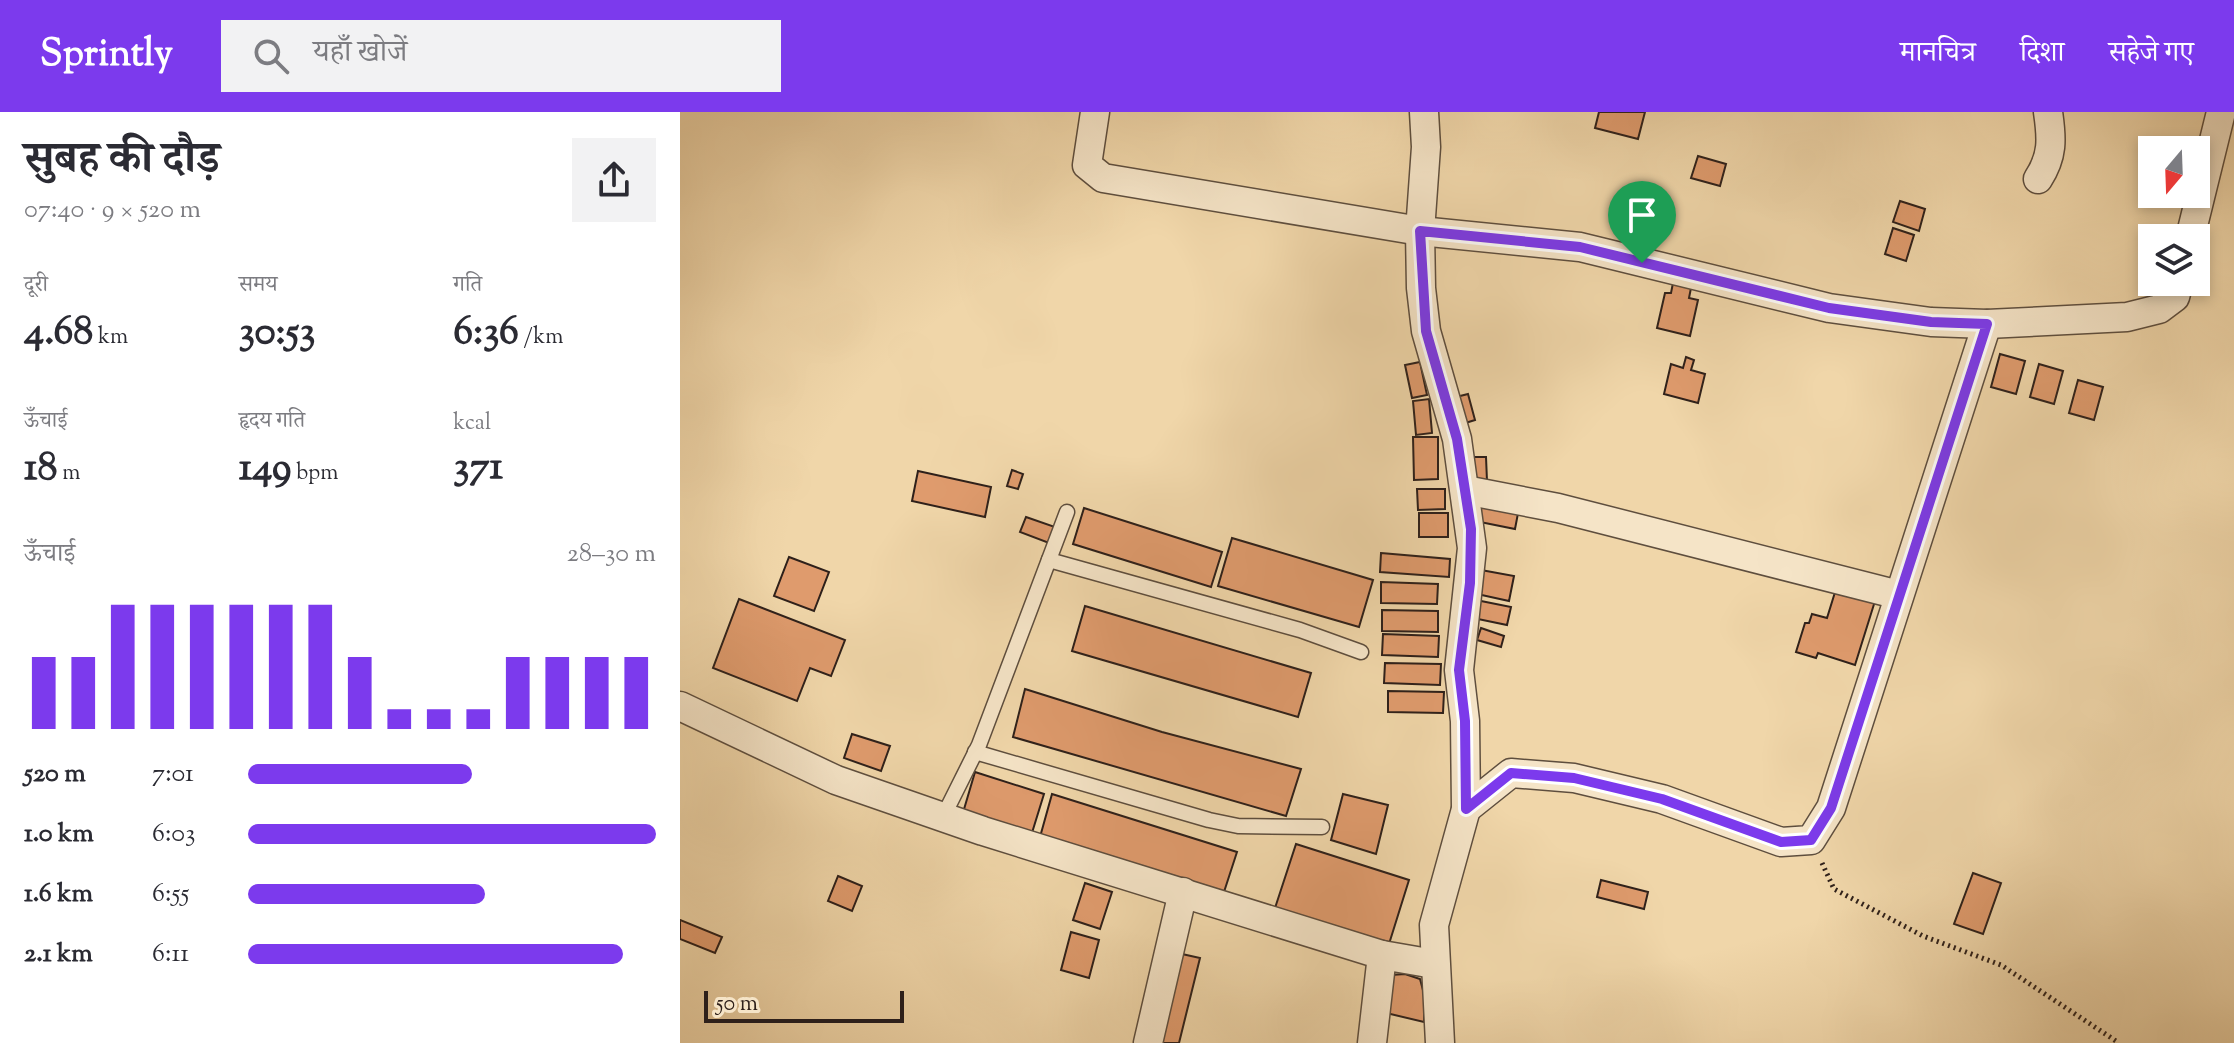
<!DOCTYPE html>
<html lang="hi">
<meta charset="utf-8">
<style>
:root{--surface:#fff;--page:#f2f2f3;--text:#2b2b33;--muted:#7c7c81;--accent:#7c3aed}
body{margin:0;font-family:"Sorts Mill Goudy","Noto Serif Devanagari",serif;background:var(--page);color:var(--text);height:100vh;display:flex;flex-direction:column;font-size:30px;white-space:nowrap}
*{box-sizing:border-box;margin:0}
p{font-size:26px;color:var(--muted)}
.icon{flex:none;width:44px;height:44px;fill:none;stroke:currentColor;stroke-width:2;stroke-linecap:round;stroke-linejoin:round}
.map{position:relative;flex:1;overflow:hidden}
.sheet{display:flex;flex-direction:column;background:var(--surface);width:680px}
.sheet>*{flex:none}
.needle{width:52px;rotate:199deg}
.tools{position:absolute;left:1458px;top:24px;display:grid;gap:16px}
.tools a{display:grid;place-items:center;width:72px;height:72px;border-radius:0px;background:var(--surface);box-shadow:0 4px 12px #0003;font-size:40px}
.scale{position:absolute;left:24px;bottom:20px;width:200px;box-sizing:border-box;padding-left:8px;border:4px solid #2e201a;border-top:0;font-size:22px;line-height:28px;white-space:nowrap;color:#2e201a;-webkit-text-stroke:6px #f5e4c7;paint-order:stroke}
.pin{position:absolute;display:grid;place-items:center;width:68px;height:68px;color:#fff;margin:-82px -34px;border-radius:50% 50% 50% 0;rotate:-45deg;box-shadow:0 0 8px #0007}
.pin .icon{rotate:45deg}
.round{display:grid;place-items:center;flex:none;width:84px;height:84px;border-radius:0px;background:var(--page)}
.head{display:flex;align-items:center;justify-content:space-between;height:136px;padding:0 24px}
h1{font-size:44px;font-weight:700;line-height:60px}
.figures{display:grid;grid-template-columns:repeat(3,1fr);gap:12px;height:136px;padding:8px 24px}
.figures div{display:grid;align-content:center}
.figures b{font-size:40px;font-weight:700}
.figures small{font-size:22px;font-weight:400}
.figures p{font-size:22px}
.chart{height:224px;padding:16px 24px}
.chart p{display:flex;justify-content:space-between}
.chart svg{width:100%;height:144px;margin-top:8px;stroke:var(--accent);stroke-width:6}
ul{padding:0 24px;list-style:none;font-size:26px}
li{display:grid;grid-template-columns:128px 96px 1fr;align-items:center;height:60px}
li i{height:20px;border-radius:10px;background:var(--accent)}
header{display:flex;align-items:center;gap:48px;box-sizing:border-box;height:112px;padding:0 40px;background:var(--accent);color:#fff}
header strong{font-size:38px}
nav{display:flex;gap:44px;margin-inline-start:auto;font-size:28px}
.search{width:560px;height:72px;background:var(--page);display:flex;align-items:center;gap:20px;box-sizing:border-box;padding:0 28px;border-radius:0px;color:var(--muted);font-size:30px}
main{display:flex;flex:1;min-height:0}
.map>svg:first-child{display:block}
</style>
<header>
<strong>Sprintly</strong>
<div class="search"><svg class="icon" aria-label="search" viewBox="0 0 24 24"><circle cx="10" cy="10" r="6"/><path d="M15 15l6 6"/></svg>यहाँ खोजें</div>
<nav><a>मानचित्र</a><a>दिशा</a><a>सहेजे गए</a></nav>
</header>
<main>
<section class="sheet">
<div class="head"><div><h1>सुबह की दौड़</h1><p>07:40 · 9 × 520 m</p></div><a class="round"><svg class="icon" aria-label="share" viewBox="0 0 24 24"><path d="M12 15V3M7 8l5-5 5 5M5 13v7h14v-7"/></svg></a></div>
<div class="figures">
<div><p>दूरी</p><b>4.68<small> km</small></b></div>
<div><p>समय</p><b>30:53</b></div>
<div><p>गति</p><b>6:36<small> /km</small></b></div>
</div>
<div class="figures">
<div><p>ऊँचाई</p><b>18<small> m</small></b></div>
<div><p>हृदय गति</p><b>149<small> bpm</small></b></div>
<div><p>kcal</p><b>371</b></div>
</div>
<div class="chart"><p><span>ऊँचाई</span>28–30 m</p>
<svg viewBox="0 0 160 44" preserveAspectRatio="none"><path d="M5 44V22M15 44V22M25 44V6M35 44V6M45 44V6M55 44V6M65 44V6M75 44V6M85 44V22M95 44V38M105 44V38M115 44V38M125 44V22M135 44V22M145 44V22M155 44V22"/></svg>
</div>
<ul>
<li><b>520 m</b>7:01<i style="width:55%"></i></li>
<li><b>1.0 km</b>6:03<i style="width:100%"></i></li>
<li><b>1.6 km</b>6:55<i style="width:58%"></i></li>
<li><b>2.1 km</b>6:11<i style="width:92%"></i></li>
</ul>
</section>
<div class="map">
<svg width="1554" height="931" viewBox="0 0 1554 931">
<rect width="100%" height="100%" fill="#f0d6a9"/>
<filter id="stains"><feTurbulence type="fractalNoise" baseFrequency=".0025" numOctaves="4"/><feColorMatrix values="0 0 0 0 .2 0 0 0 0 .09 0 0 0 0 .02 0 0 0 .5 -.17"/></filter>
<radialGradient id="worn" r=".72"><stop offset=".6" stop-color="#630" stop-opacity="0"/><stop offset="1" stop-color="#630" stop-opacity=".3"/></radialGradient>
<g fill="#df9b6d" stroke="#2e201a" stroke-width="2">
<path d="M919,0H965L958,27L915,16Z"/>
<path d="M1018,44L1046,52L1040,74L1011,66Z"/>
<path d="M1220,89L1245,97L1239,119L1213,110Z"/>
<path d="M1213,116L1234,123L1226,149L1205,142Z"/>
<path d="M994,166L1012,171L1009,186L1018,188L1010,224L977,216L985,181H991Z"/>
<path d="M1320,242L1345,249L1336,282L1311,275Z"/>
<path d="M1006,245L1014,248L1011,258L1025,262L1018,291L984,282L991,252L1003,256Z"/>
<path d="M740,250L747,283L732,286L725,253Z"/>
<path d="M1359,252L1383,259L1374,292L1350,285Z"/>
<path d="M1398,268L1423,275L1414,308L1389,301Z"/>
<path d="M788,282L795,308L779,313L772,286Z"/>
<path d="M749,287L752,321L736,323L733,289Z"/>
<path d="M733,325H758V367L734,368Z"/>
<path d="M793,345H806L807,369L794,370Z"/>
<path d="M332,358L343,362L338,377L327,374Z"/>
<path d="M238,359L311,375L305,405L232,389Z"/>
<path d="M737,377H765V397L738,398Z"/>
<path d="M799,389L839,396L835,417L795,409Z"/>
<path d="M404,396L542,440L531,475L393,432Z"/>
<rect x="739" y="401" width="29" height="24"/>
<path d="M346,405L375,415L369,431L340,420Z"/>
<path d="M552,426L693,468L679,515L538,474Z"/>
<path d="M701,441L770,447L769,465L700,460Z"/>
<path d="M109,445L149,460L134,499L94,484Z"/>
<path d="M801,458L834,464L829,489L797,482Z"/>
<path d="M701,470L758,472L757,492L701,491Z"/>
<path d="M1156,477L1195,489L1175,553L1138,541L1136,546L1116,540L1125,511H1129L1132,502L1147,506Z"/>
<path d="M59,487L165,528L151,564L130,556L117,589L33,556Z"/>
<path d="M796,488L831,495L827,513L793,506Z"/>
<path d="M405,494L631,561L618,605L392,539Z"/>
<path d="M702,498L758,499V520L702,519Z"/>
<path d="M801,516L824,524L821,535L797,528Z"/>
<path d="M703,522L759,524L758,545L702,543Z"/>
<path d="M705,551L761,552L760,573L704,571Z"/>
<path d="M345,577L482,620L621,657L606,704L333,625Z"/>
<path d="M708,579L764,580L763,601L708,600Z"/>
<path d="M172,622L210,634L201,659L164,646Z"/>
<path d="M295,660L364,682L351,724L282,704Z"/>
<path d="M372,682L557,740L543,783L360,725Z"/>
<path d="M663,682L708,693L696,742L651,728Z"/>
<path d="M616,732L729,768L709,832L595,796Z"/>
<path d="M1293,761L1321,771L1303,822L1274,812Z"/>
<path d="M158,764L182,774L172,799L148,789Z"/>
<path d="M921,768L968,780L964,797L917,785Z"/>
<path d="M405,771L432,780L420,817L393,808Z"/>
<path d="M0,808L42,825L35,841L0,827Z"/>
<path d="M391,820L419,828L409,866L381,858Z"/>
<path d="M502,842L520,846L499,931H480Z"/>
<path d="M725,862L740,867L744,882V910L702,900L711,863Z"/>
</g>
<g fill="none" stroke-linecap="round" stroke-linejoin="round">
<g stroke="#5e4e3e" stroke-width="17">
<g id="service">
<path d="M369,448L620,518L681,540"/>
<path d="M295,640L529,708L558,714L642,715"/>
<path d="M263,705L299,633L387,400"/>
</g>
</g>
<g stroke="#5e4e3e" stroke-width="31">
<g id="minor">
<path d="M415,0L407,53L423,66L740,119L900,135L1149,196L1251,210L1307,212L1447,205L1479,197L1495,185L1499,170"/>
<path d="M744,0L746,35L740,119L741,176L746,219L777,327L792,436L779,558L785,609L786,697L754,813L760,931"/>
<path d="M1358,67C1373,44 1372,27 1368,0"/>
<path d="M1510,126L1541,0"/>
<path d="M785,378L878,396L1219,483"/>
<path d="M0,594L156,668L303,719L702,843L692,931"/>
<path d="M786,697L831,661L894,666L982,687L1101,730L1131,728L1151,696L1307,212"/>
<path d="M702,843L754,852"/>
<path d="M468,931L503,780"/>
</g>
</g>
<path stroke="#2e201a" stroke-width="5" stroke-dasharray="2 4" stroke-linecap="butt" d="M1142,751L1154,777L1243,824L1321,853L1439,931"/>
<use href="#service" stroke="#f5e4c7" stroke-width="14"/>
<use href="#minor" stroke="#f5e4c7" stroke-width="28"/>
</g>
<g fill="none" stroke-linecap="round" stroke-linejoin="round">
<g stroke="#fff" stroke-width="16">
<path id="route" d="M740,119L900,135L1149,196L1251,210L1307,212L1151,696L1131,728L1101,730L982,687L894,666L831,661L786,697L785,609L779,558L790,471L791,417L777,327L746,219Z"/>
</g>
<use href="#route" stroke="#7c3aed" stroke-width="10"/>
</g>
<rect width="100%" height="100%" filter="url(#stains)"/>
<rect width="100%" height="100%" fill="url(#worn)"/>
</svg>
<div class="tools">
<a><svg class="needle" viewBox="-14 -14 28 28"><path d="M0-13l5 13h-10z" fill="#e53935"/><path d="M0 13l5-13h-10z" fill="#7c7c81"/></svg></a>
<a><svg class="icon" aria-label="layers" viewBox="0 0 24 24"><path d="M12 4l9 5-9 5-9-5zM3 14l9 5 9-5"/></svg></a>
</div>
<div class="scale">50 m</div>
<div class="pin" style="left:962px;top:151px;background:#1e9e55"><svg class="icon" aria-label="arrive" viewBox="0 0 24 24"><path d="M6 21V4h12l-3 4 3 4H6"/></svg></div>
</div>
</main>
